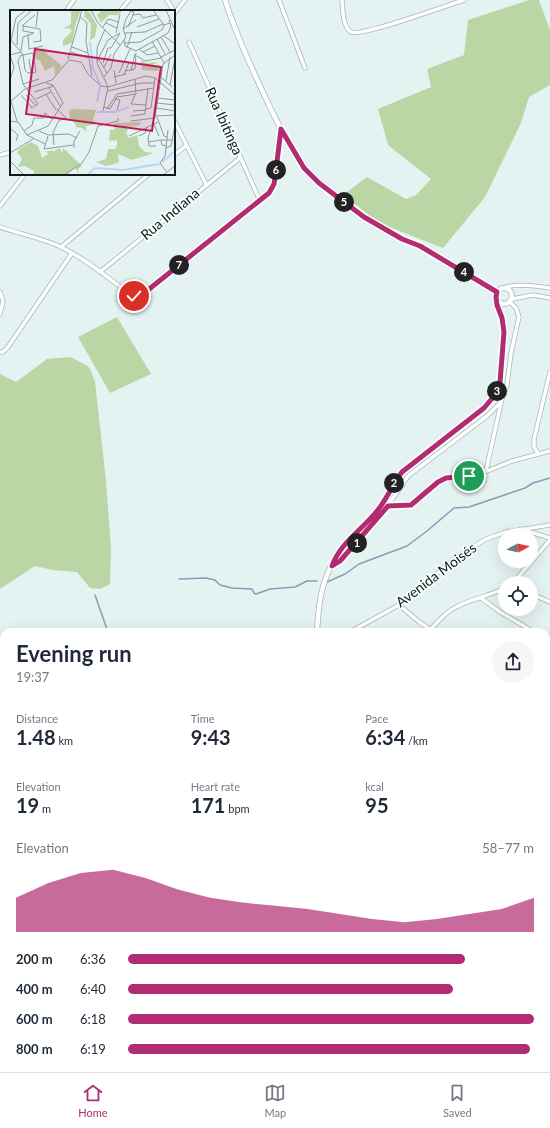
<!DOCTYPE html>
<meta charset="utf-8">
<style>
:root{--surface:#fff;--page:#f6f6f7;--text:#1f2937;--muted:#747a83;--line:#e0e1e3;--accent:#b12c71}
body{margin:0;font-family:Lato,sans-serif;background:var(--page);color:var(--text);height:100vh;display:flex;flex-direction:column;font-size:15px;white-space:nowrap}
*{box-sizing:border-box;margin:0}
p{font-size:13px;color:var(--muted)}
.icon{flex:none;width:22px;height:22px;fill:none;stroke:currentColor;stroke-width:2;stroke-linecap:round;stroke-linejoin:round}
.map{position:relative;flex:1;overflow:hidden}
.panel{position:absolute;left:0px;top:628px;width:550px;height:444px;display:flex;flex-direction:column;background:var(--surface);border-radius:12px 12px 0 0;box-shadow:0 4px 16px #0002}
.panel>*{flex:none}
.needle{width:26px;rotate:82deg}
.controls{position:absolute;left:498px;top:528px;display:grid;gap:8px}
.controls a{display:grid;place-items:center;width:40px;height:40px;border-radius:50%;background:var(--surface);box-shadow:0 4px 16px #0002;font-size:20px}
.pin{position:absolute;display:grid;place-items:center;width:34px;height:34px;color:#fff;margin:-17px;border:2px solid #fff;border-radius:50%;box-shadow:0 1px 4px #0007}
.km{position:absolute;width:20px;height:20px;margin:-10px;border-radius:50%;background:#222;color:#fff;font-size:11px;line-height:20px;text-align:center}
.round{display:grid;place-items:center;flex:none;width:42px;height:42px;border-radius:21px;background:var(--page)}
.head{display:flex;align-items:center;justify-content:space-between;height:68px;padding:0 16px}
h1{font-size:22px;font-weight:700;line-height:30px}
.stats{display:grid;grid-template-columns:repeat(3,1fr);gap:6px;height:68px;padding:4px 16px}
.stats div{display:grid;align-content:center}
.stats b{font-size:20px;font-weight:700}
.stats small{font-size:11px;font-weight:400}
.stats p{font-size:11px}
.chart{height:112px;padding:8px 16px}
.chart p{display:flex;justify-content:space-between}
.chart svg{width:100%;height:72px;margin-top:4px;fill:var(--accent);opacity:.7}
ul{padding:0 16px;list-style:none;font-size:13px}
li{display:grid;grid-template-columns:64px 48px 1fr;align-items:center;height:30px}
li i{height:10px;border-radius:5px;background:var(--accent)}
.menu{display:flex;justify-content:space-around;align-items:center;height:56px;border-top:1px solid var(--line);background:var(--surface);font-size:11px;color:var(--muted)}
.menu a{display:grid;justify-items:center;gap:2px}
.menu .current{color:var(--accent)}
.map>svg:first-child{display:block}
</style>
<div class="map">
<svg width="550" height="1072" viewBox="0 0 550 1072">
<rect width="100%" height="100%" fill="#e4f3f2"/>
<g fill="#bbd6a5">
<path d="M529,0H539L550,30V85L529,97L521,123L485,197L443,248L379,223L343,195L367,177L406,199L416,195L431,179L388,145L378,109L431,87L427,69L464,55L468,20Z"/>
<path d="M117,317L151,374L110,393L78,337Z"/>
<path d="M71,357L89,367L95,381L106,481L111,548L110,584L100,589L90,588L77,572L53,570L35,566L0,589V374L16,382L47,359Z"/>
<path d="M4,753V873L0,871V754Z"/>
<path d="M546,895H550V983L546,985Z"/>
<path d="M546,996L550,1012V1061L546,1059Z"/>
<path d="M268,1068H315V1070L314,1072H268Z"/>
</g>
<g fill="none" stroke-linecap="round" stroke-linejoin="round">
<g stroke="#879cb8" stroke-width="1.5">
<path d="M179,579L206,578L215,580L220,585L232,588L252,589L254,593L256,594L270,589L295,587L307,581H317"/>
<path d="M327,582L345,574L359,564L407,546L427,531L454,508L469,507L525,488L533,483L550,478"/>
<path d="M95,595L108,632"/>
</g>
<g stroke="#a7b5b5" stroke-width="5">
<g id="minor">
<path d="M167,0L174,11"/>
<path d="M279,0L305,68"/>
<path d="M342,0C343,9 342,26 351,32C361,37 448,5 464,0"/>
<path d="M66,11L74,0"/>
<path d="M120,11L129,0"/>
<path d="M174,14L185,0"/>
<path d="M189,42L260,201"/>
<path d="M174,120L206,184"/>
<path d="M0,155L11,152"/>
<path d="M174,155L186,146"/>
<path d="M0,206L25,174"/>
<path d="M0,227C20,234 42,238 61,247C86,259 108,278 130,294C135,297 140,296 145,292L269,193L274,184L281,130"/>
<path d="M61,247L149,174"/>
<path d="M100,272L240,158"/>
<path d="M504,288C514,283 539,286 550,288"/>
<path d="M0,292L3,301L0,314"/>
<path d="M512,299L533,295L550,298"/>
<path d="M0,352H3L8,347L72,253"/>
<path d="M538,453L534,447V439L550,372"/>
<path d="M486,471L501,403"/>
<path d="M388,506L411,505L435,483L443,479L475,476L512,461L550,451"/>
<path d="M521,529L550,538"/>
<path d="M332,566L341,561L383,513L408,476L487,416L501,402L507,385L511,353L519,317L516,308L510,302"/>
<path d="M513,583L550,540"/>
<path d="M531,594L550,602"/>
<path d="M481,598L500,612L534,632"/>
<path d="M399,605L418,621L434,632"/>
<path d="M430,630C438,622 445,612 456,607C471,599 489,596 505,588"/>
<path d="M350,632L399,605L457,557L486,539L506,532L550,525"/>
<path d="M546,636L550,637"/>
<path d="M0,643L4,656"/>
<path d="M546,667H550"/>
<path d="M546,753L550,754"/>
<path d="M546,796L550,797"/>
<path d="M546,832L550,813"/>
<path d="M546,863H550"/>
<path d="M0,919L4,928"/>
<path d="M0,975L4,958"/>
<path d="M0,988L4,994"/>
<path d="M0,1025L4,1026"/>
<path d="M0,1063H4"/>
<path d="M0,1067L3,1072"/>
<path d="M51,1068L54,1072"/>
<path d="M107,1068L108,1072"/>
<path d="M264,1068L265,1072"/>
<path d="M7,1072L14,1068"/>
</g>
</g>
<g stroke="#a7b5b5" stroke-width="6">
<g id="tertiary">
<path d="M225,0C237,37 253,72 270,107C280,128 295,159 311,175L364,217L402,239L420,246L432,253L497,292"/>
<circle cx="504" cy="296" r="8"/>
<path d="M317,632C319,591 324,568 352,537C360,528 370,520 377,511C387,499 393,484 402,472L484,408L495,395L500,382L504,332L502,318L497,300"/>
<path d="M420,1072L423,1068"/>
</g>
</g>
<use href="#minor" stroke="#fff" stroke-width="3.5"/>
<use href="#tertiary" stroke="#fff" stroke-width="4.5"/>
</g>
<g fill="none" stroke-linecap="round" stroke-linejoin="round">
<g stroke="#fff" stroke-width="8">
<path id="route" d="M134,296L143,294L269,193L274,184L275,178L281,129L304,168L319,183L344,202L364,217L402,239L420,246L497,292L496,297L497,305L502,318L504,332L500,382L495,395L484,408L402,472C392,485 387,499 377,511C362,530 340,543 332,566L340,561L388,506L411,505L438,482L446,478L469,476"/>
</g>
<use href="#route" stroke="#b12c71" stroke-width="5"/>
</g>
<g text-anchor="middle" stroke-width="3.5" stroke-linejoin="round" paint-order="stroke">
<g font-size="14" fill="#131818" stroke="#f6fffe">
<text transform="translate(224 121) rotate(66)" y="5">Rua Ibitinga</text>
<text transform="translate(170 214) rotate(-40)" y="5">Rua Indiana</text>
<text transform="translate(436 575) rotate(-37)" y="5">Avenida Moisés</text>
</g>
</g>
<g transform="translate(10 10)">
<rect width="165" height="165" fill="#e4f3f2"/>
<path d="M61,0H71L66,13L62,33L53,36V30L62,21L59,18L53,19L61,14ZM75,0L80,3L87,15L85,27L80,30L81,14L74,6ZM92,0H113L108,5H99L91,13L87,5ZM34,38L36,43L52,56L45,66L44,56L35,61L30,50L26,49L25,40ZM131,50L136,53L148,52L141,56L150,55L148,61L132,60ZM62,99L86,100L83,109L85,114L76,116L77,122L72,118L66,117L65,113L60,110L59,101ZM131,112L130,115L119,117L116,123L119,128L127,125L129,136L135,142L144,143L122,150L108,144L109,152L105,154L96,156L86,152L96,149L98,139H105L107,135V130L99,131L100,120L105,119L104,113ZM21,132L28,136L32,148L38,144L36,141H44L50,138L52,143L53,138L72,156L68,159L69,164L65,158L56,165H24V161L15,156L8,157L12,148L7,143L9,139Z" fill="#bbd6a5"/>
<path fill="none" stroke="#b9d4fd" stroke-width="2" d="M80,31L83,59L90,74M87,92L90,76M87,102H105L119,97M152,152L165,141M77,165L85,158L113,160L149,154"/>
<path fill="none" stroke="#909b9b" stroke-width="1" d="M81,0L88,13L110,35M143,0L154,15L160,13M156,0L165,20M123,5L130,4L133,8L146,5M70,7L77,13L76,31L82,66M6,8L16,0M96,13L107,18M13,16L30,19L31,31L23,32M26,17L28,0M93,17L98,9L109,12M118,17L124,2M127,17L149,9M95,19L87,38V53L98,77M113,19L126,10M106,23L110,4M114,23L135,22L153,14M18,25L19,39L33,36M154,26L165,34M151,27L160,42M0,29L11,42L13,45L15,60L18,63L26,62L23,44L22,43L13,45H11L8,51L13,74L28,94L22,98L11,85M147,29L155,44M1,30L6,8M114,30L115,36L126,41M142,31L154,53M115,33L130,32L152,20L154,15M7,35L8,13L22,0M62,37L78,43M117,38L122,22M129,39L137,45L148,43M11,41L13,27L24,23L13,21V15L25,5M126,41L158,23L161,16L159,10M61,42L78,48M133,42L145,36M127,46L135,51L151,48M151,47L165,40M88,48L97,63M19,49L21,63M58,49L72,0M59,50L71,52L78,64L91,76L98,77L136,66L145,68L165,85M87,51L98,30L110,23L101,38H98L93,53M94,57L101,44M104,60L106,73M115,61L125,59L126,43M121,61L125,44M109,63L120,39M114,65L119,52M94,67L101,58L104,44L116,27L113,19L116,9L121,1L124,2M104,67L116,64M151,67L162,77M125,69L126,84M0,70L4,57L0,45L11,42M156,71L160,47M13,74L29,69M160,75L165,48M39,78L50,96M98,81L131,73H144M24,82L44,76M36,84L46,100M16,85L26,96M125,85L121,94L136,95M0,88L7,111M148,88L165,90M26,89L41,82M105,89L110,90L107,100M0,92L15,79L42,70L59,50M147,93L165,95M94,97L100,99L107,87L126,84M147,98L165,101M97,99L107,84L144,78M136,99L141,98L145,68M93,101L98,77M123,101L136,100M121,106L135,104L138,78M146,106L165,105M147,107L154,126L157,127M145,108L153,54L165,45M0,111L8,112L17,125L35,134M121,111L145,108M144,114L149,126M0,118L8,125L6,131M141,119L138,128L139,136H146M14,121L22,115L24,108H34L35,103L42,109M29,121L38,125L59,124L67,128M17,125L38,116L53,93L43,75L36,73M119,126L148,112M129,126L135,123L137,117M138,132L151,130M44,135L43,123L49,110L57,109L47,99M156,136L152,135L151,130H162M64,138V131L70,121M156,138L161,136L165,115M34,139L63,135M34,139L38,126M0,143L23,129M0,151L14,165M156,161L150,153L155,146L158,120M54,165L72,153L79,142L88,116L108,111V108M153,165L165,156"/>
<path fill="#c2185b" fill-opacity="0.15" stroke="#c2185b" stroke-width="2" d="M25,39L151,57L142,121L16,104Z"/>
<rect width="165" height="165" fill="none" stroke="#131818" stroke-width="2"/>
</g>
</svg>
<div class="controls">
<a><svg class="needle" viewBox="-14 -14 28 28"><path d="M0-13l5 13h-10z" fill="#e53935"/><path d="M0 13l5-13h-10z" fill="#747a83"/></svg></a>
<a><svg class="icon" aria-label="locate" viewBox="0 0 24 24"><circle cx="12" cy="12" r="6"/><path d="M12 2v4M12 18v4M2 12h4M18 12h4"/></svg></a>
</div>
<div class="pin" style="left:469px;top:476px;background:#1e9e55"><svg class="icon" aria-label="arrive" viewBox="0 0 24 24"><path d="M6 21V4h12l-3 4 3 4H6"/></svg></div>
<div class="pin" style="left:134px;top:296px;background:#d93025"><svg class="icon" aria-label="check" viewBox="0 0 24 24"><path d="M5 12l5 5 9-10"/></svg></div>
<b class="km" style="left:357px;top:543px">1</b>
<b class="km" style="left:394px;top:483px">2</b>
<b class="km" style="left:497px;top:391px">3</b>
<b class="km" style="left:464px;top:272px">4</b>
<b class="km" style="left:344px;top:202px">5</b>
<b class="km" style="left:276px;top:170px">6</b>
<b class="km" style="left:179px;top:265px">7</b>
<section class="panel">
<div class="head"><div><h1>Evening run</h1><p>19:37</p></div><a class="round"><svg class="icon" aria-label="share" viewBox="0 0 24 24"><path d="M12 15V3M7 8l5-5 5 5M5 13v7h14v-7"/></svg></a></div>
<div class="stats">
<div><p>Distance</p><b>1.48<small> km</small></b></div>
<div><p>Time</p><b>9:43</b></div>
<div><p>Pace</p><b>6:34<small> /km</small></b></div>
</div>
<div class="stats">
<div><p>Elevation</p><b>19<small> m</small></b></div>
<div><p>Heart rate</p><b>171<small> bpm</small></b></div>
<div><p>kcal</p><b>95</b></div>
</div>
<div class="chart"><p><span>Elevation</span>58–77 m</p>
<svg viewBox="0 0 160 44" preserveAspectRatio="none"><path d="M0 44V23L10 14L20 8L30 6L40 11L50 18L60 23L70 26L80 28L90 30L100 33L110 36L120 38L130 36L140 33L150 30L160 23V44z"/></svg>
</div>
<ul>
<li><b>200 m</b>6:36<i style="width:83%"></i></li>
<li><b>400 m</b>6:40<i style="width:80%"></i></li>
<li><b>600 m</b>6:18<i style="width:100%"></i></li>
<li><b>800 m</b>6:19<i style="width:99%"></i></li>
</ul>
</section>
</div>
<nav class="menu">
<a class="current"><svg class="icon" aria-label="home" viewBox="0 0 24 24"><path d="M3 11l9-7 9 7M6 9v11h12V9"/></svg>Home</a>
<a><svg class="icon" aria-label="map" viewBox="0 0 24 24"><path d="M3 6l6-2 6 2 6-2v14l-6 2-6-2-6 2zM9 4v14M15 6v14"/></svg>Map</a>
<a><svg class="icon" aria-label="saved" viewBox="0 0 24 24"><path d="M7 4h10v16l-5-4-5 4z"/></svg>Saved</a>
</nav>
